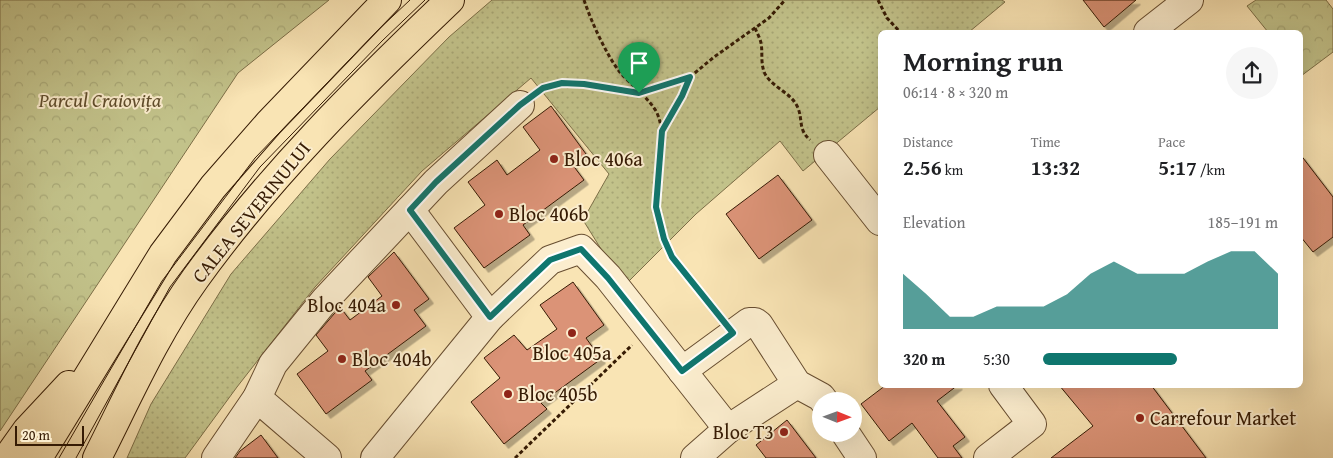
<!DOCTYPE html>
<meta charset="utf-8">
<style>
:root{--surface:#fff;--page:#f6f6f6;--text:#202124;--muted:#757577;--accent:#0f766e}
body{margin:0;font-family:"Gentium Book Plus",serif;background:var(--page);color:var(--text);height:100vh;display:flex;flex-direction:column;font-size:19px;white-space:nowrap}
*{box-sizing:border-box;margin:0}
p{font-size:16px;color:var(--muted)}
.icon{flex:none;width:28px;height:28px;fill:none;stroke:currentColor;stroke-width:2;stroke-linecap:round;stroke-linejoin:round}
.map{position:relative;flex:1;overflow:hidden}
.panel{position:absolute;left:878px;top:30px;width:425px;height:358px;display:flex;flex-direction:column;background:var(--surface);border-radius:8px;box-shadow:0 5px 20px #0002}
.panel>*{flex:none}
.needle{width:32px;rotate:91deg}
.tools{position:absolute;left:812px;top:392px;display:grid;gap:10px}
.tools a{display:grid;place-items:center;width:50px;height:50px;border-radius:50%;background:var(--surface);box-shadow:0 5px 20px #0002;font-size:25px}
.scale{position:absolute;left:15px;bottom:12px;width:69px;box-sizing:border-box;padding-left:5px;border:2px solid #361b04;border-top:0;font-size:14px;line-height:18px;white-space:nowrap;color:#361b04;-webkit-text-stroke:4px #fbedce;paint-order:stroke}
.pin{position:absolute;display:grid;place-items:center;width:42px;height:42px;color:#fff;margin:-51px -21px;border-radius:50% 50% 50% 0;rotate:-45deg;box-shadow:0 0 5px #0007}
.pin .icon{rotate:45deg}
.round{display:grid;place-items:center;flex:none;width:52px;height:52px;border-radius:26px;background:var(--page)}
.summary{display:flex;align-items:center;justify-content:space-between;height:85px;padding:0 25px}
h1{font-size:28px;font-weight:700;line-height:38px}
.stats{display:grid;grid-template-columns:repeat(3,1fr);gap:8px;height:85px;padding:5px 25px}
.stats div{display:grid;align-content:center}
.stats b{font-size:21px;font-weight:700}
.stats small{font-size:14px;font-weight:400}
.stats p{font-size:14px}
.chart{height:140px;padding:10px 25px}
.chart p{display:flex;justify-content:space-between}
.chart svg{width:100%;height:90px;margin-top:5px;fill:var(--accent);opacity:.7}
ul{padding:0 25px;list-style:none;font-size:16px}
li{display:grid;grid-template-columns:80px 60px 1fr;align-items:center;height:38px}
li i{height:12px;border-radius:6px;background:var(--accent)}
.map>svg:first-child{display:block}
</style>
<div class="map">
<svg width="1333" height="458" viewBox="0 0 1333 458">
<defs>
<pattern id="grass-dots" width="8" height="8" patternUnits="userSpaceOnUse" patternTransform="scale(1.25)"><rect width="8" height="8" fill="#c2c28a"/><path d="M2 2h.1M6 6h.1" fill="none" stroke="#a7a675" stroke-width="1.8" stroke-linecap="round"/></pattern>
<pattern id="park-crowns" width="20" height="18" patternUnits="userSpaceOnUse" patternTransform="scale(1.25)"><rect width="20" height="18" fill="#c2c28a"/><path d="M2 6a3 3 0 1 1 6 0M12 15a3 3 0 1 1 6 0" fill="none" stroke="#a7a675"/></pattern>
<filter id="shadow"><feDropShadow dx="4.5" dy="4.5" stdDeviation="0" flood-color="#0004"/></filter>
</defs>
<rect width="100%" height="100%" fill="#f9e4b4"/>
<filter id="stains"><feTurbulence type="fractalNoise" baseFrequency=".004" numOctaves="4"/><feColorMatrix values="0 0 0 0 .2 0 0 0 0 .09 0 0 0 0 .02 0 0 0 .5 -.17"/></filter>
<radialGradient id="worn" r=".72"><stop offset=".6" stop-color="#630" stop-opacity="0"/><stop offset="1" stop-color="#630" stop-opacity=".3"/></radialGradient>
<path fill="url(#grass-dots)" stroke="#7c6e47" d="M492,0H1002L1005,2L969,32H880V107L803,171L780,141L696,214L624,286L583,220L609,174L531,78L422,171L315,287L237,387L185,458H127L151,404L231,274L330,159L449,37Z"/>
<g fill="url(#park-crowns)" stroke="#7c6e47">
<path d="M0,0H329L238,73L0,431Z"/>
<path d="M1256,0H1326L1333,9V52L1301,76L1300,74V32H1268L1247,6Z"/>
</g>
<g fill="#db9377" stroke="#361b04" filter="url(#shadow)">
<path d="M1083,0H1136L1104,27Z"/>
<path d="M551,106L586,154L572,164L584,180L523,225L530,235L484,268L454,228L485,205L468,182L497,160L507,175L540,150L523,127Z"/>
<path d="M1300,154L1333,197V237L1313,252L1300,236Z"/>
<path d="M778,175L812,220L759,259L726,214Z"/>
<path d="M394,252L429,299L414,310L426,326L365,371L372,380L326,414L297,374L328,351L316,335L340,307L350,320L382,296L368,277Z"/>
<path d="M573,282L604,325L586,338L601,359L541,403L547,409L504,444L471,402L500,378L484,358L514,335L527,350L557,329L540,305Z"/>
<path d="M886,385H958L937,401L965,437L953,446L962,458H938L912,423L889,441L861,404Z"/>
<path d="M1059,385H1151L1206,458H1051L1093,426Z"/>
<path d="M787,420L816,458H766L756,445Z"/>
<path d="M261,435L278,458H235L240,451Z"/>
</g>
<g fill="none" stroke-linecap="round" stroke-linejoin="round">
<g stroke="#674d30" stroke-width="30">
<g id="minor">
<path d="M1148,32L1189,0"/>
<path d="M828,155L880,221"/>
<path d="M410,210L490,317"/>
<path d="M682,371L749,322H755L759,325L797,384L821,397L824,401"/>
<path d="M257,398L327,458"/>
<path d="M846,434L862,458"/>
<path d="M216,458L257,398L273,364L325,300L436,182L520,105"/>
<path d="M375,458L490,317L550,260L581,249L608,277L728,429"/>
<path d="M695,458L728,429L797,384"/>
<path d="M988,458L1032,424L1003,385"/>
</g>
</g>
<g stroke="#361b04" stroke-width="30">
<g id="major">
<path d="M7,458L27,430L69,385"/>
<path d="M38,458L163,254L213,187L269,123L387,0"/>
<path d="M97,458C127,399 156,333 195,279C269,176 359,87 450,0"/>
</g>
</g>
<g stroke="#361b04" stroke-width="3" stroke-dasharray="4 2.5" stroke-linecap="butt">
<path d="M584,0C591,21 606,54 619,71C630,84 650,99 657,113C669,140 654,178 657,207C658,223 663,244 672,258C685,278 703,296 718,314"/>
<path d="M878,0L887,18L900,32"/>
<path d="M755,28C757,33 760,38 761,43C763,53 760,63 765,74C773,88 792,93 798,108C803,121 798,129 810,140"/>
<path d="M539,91L543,87L562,83L584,84L639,93L690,77L714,57L769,18L785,0"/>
<path d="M662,131L682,96L690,78"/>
<path d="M515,458L632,345"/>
</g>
<use href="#minor" stroke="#fbedce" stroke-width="28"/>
<use href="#major" stroke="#f9e4b4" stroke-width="28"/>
<g stroke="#361b04" stroke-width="1">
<path d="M59,458L162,281L255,158L378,30L410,0"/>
<path d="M76,458L170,287L260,167L383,40L425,0"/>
</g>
</g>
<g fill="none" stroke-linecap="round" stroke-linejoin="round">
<g stroke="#fff" stroke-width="10">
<path id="route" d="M690,77L682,96L662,131L656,207L664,239L672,257L733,333L682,371L608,278L581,249L550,260L490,317L410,210L436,182L520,105L543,88L562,83L584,84L639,93Z"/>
</g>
<use href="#route" stroke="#0f766e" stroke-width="6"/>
</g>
<g fill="#8f2418" stroke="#fbedce" stroke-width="2">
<circle cx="554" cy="159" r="5"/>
<circle cx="499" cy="214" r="5"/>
<circle cx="396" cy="305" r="5"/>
<circle cx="572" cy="333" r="5"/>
<circle cx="342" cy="359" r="5"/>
<circle cx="508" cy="394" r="5"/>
<circle cx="1140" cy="418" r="5"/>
<circle cx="784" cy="432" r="5"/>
</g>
<g text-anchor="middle" stroke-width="4" stroke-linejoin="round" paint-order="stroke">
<g font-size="20" font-style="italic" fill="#604d2c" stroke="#fbedce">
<text x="100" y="107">Parcul Craiovița</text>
</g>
<g font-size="20" fill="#361b04" stroke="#fbedce" text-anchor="start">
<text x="564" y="166">Bloc 406a</text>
<text x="509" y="221">Bloc 406b</text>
<text x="386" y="312" text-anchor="end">Bloc 404a</text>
<text x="572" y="360" text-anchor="middle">Bloc 405a</text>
<text x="352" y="366">Bloc 404b</text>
<text x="518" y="401">Bloc 405b</text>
<text x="1150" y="425">Carrefour Market</text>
<text x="774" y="439" text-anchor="end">Bloc T3</text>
</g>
<g font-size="20" fill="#361b04" stroke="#fbedce">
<text transform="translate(251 212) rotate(-51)" y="7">CALEA SEVERINULUI</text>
</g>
</g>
<rect width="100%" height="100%" filter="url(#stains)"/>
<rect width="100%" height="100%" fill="url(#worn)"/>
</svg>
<div class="tools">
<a><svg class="needle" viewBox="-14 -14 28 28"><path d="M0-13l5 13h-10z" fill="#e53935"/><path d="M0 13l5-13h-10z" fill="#757577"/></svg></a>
</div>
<div class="scale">20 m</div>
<div class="pin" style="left:639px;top:93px;background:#1e9e55"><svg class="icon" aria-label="arrive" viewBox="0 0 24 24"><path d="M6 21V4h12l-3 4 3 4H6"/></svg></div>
<section class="panel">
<div class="summary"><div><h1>Morning run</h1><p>06:14 · 8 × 320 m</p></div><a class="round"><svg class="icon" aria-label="share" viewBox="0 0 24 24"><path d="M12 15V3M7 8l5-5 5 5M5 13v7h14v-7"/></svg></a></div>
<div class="stats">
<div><p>Distance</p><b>2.56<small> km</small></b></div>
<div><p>Time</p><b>13:32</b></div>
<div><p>Pace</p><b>5:17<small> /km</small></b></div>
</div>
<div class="chart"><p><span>Elevation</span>185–191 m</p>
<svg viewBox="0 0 160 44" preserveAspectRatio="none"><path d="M0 44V17L10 27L20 38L30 38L40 33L50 33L60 33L70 27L80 17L90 11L100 17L110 17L120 17L130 11L140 6L150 6L160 17V44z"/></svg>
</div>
<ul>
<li><b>320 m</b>5:30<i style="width:57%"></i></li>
</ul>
</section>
</div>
